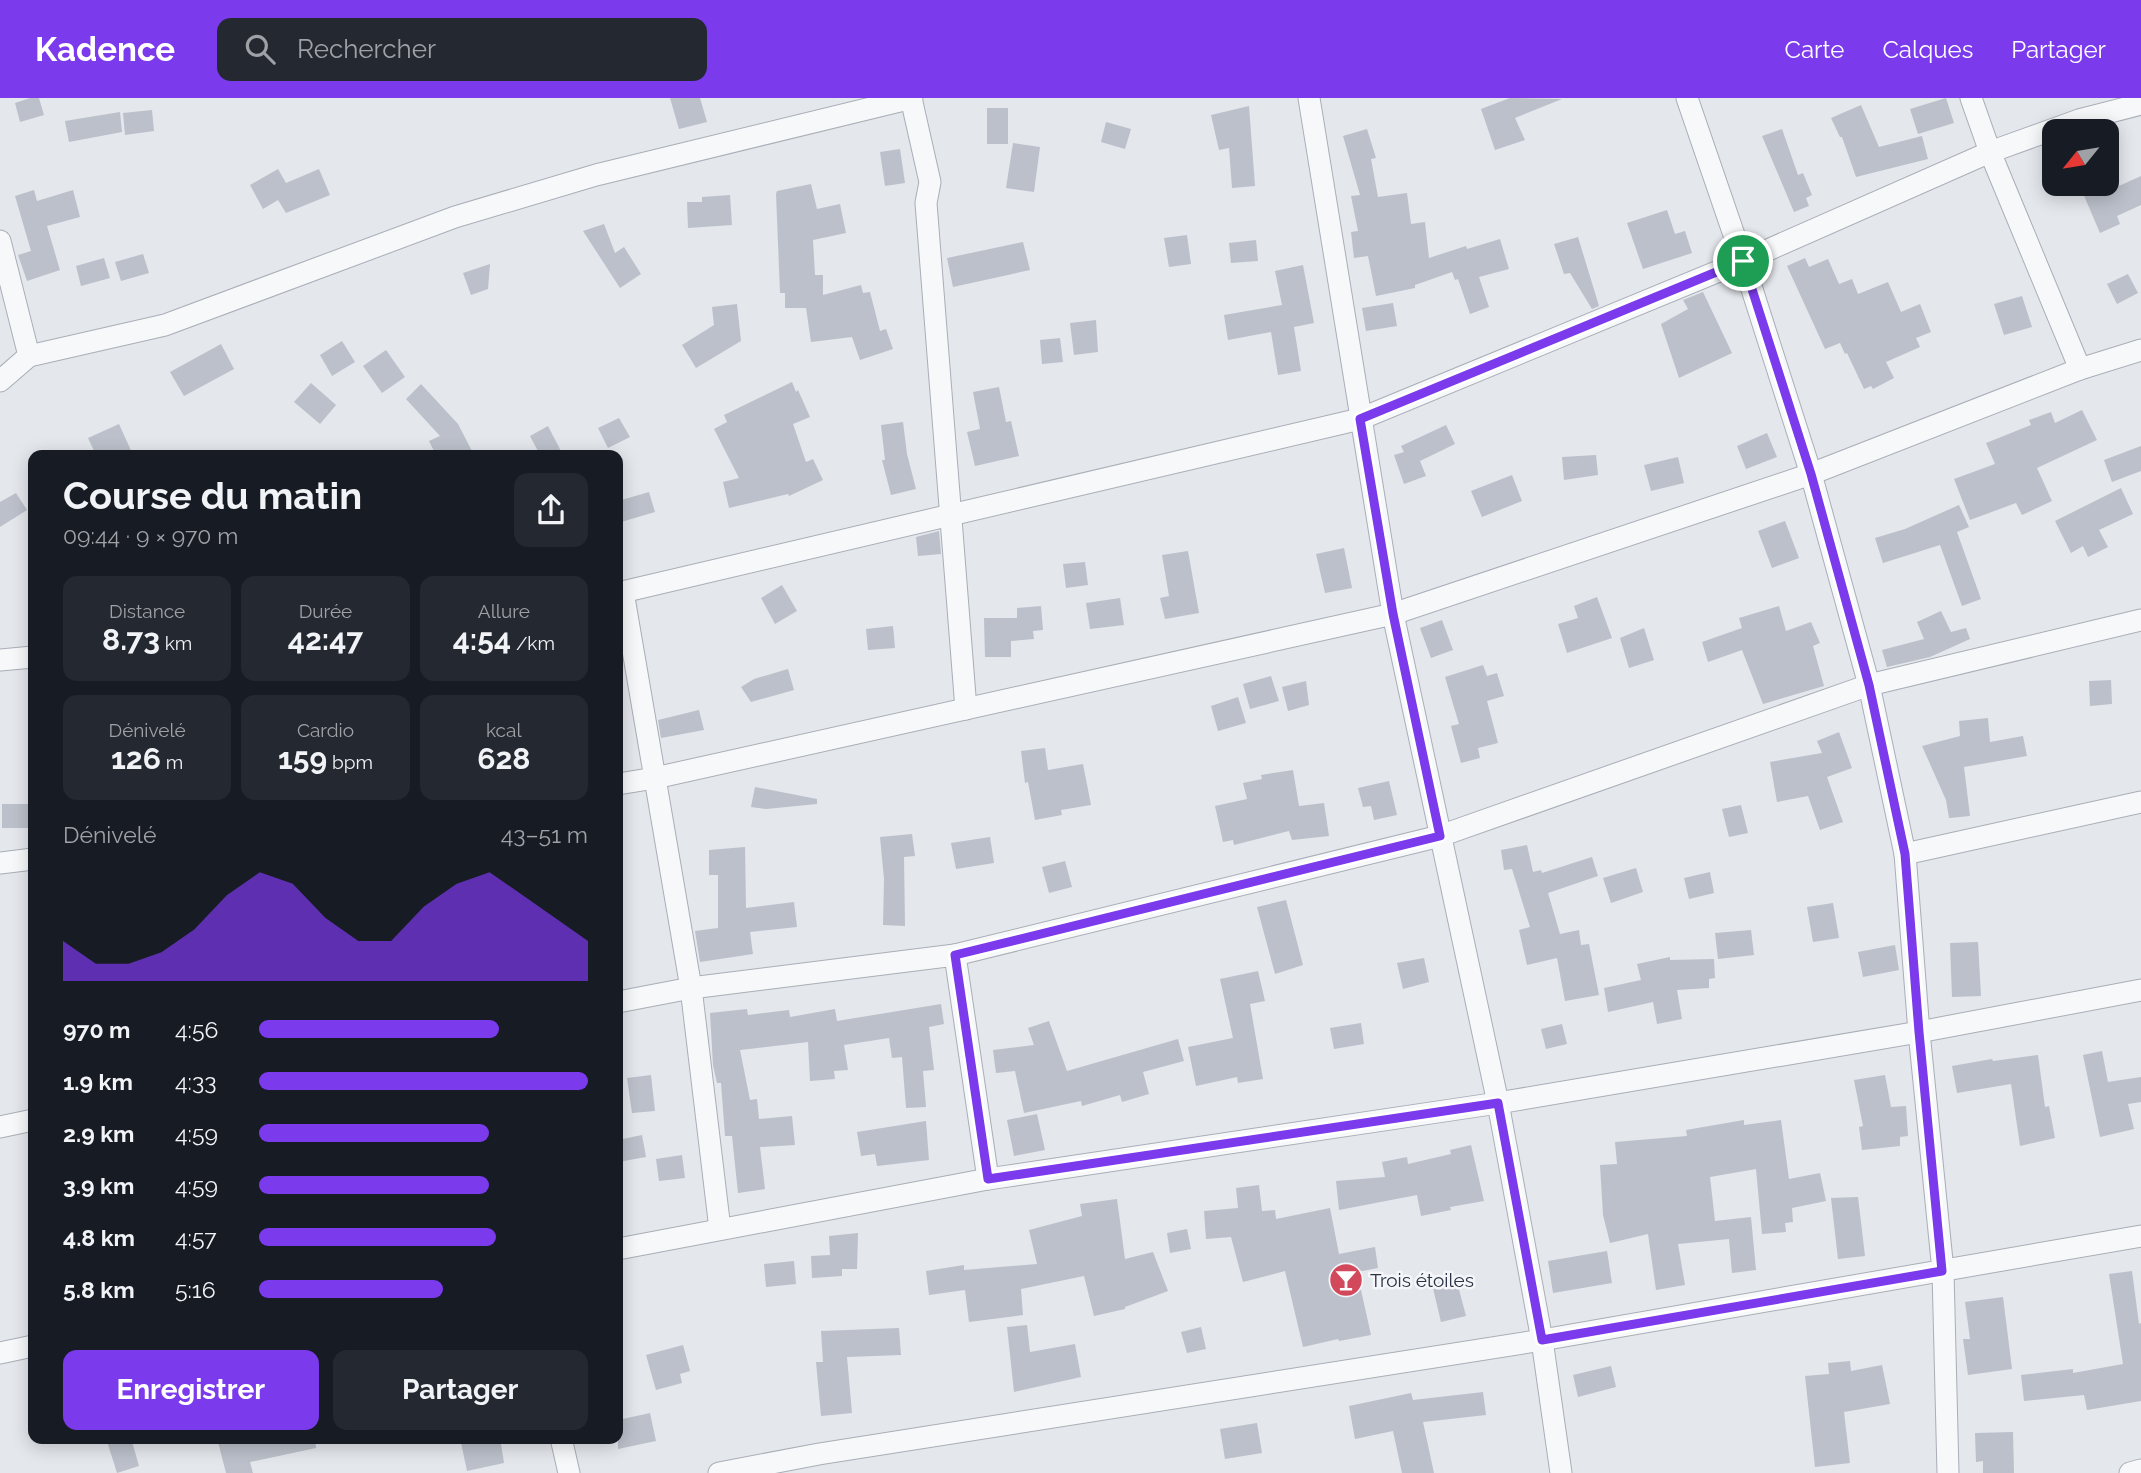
<!DOCTYPE html>
<html lang="fr">
<meta charset="utf-8">
<style>
:root{--surface:#171b24;--page:#242831;--text:#f1f3f6;--muted:#9ea1a6;--accent:#7c3aed}
body{margin:0;font-family:Raleway,sans-serif;background:var(--page);color:var(--text);height:100vh;display:flex;flex-direction:column;font-size:26px;white-space:nowrap}
*{box-sizing:border-box;margin:0}
p{font-size:23px;color:var(--muted)}
.icon{flex:none;width:38px;height:38px;fill:none;stroke:currentColor;stroke-width:2;stroke-linecap:round;stroke-linejoin:round}
.map{position:relative;flex:1;overflow:hidden}
.panel{position:absolute;left:28px;top:352px;width:595px;height:994px;display:flex;flex-direction:column;background:var(--surface);border-radius:14px;box-shadow:0 4px 18px #0003}
.panel>*{flex:none}
.needle{width:46px;rotate:240deg}
.fabs{position:absolute;left:2042px;top:21px;display:grid;gap:14px}
.fabs a{display:grid;place-items:center;width:77px;height:77px;border-radius:14px;background:var(--surface);box-shadow:0 4px 18px #0003;font-size:35px}
.pin{position:absolute;display:grid;place-items:center;width:60px;height:60px;color:#fff;margin:-30px;border:4px solid #fff;border-radius:50%;box-shadow:0 2px 7px #0007}
.round{display:grid;place-items:center;flex:none;width:74px;height:74px;border-radius:14px;background:var(--page)}
.head{display:flex;align-items:center;justify-content:space-between;height:119px;padding:0 35px}
h1{font-size:38px;font-weight:700;line-height:52px}
.figures{display:grid;grid-template-columns:repeat(3,1fr);gap:10px;height:119px;padding:7px 35px}
.figures div{display:grid;align-content:center;border-radius:14px;background:var(--page);text-align:center}
.figures b{font-size:30px;font-weight:700}
.figures small{font-size:19px;font-weight:400}
.figures p{font-size:19px}
.chart{height:196px;padding:14px 35px}
.chart p{display:flex;justify-content:space-between}
.chart svg{width:100%;height:126px;margin-top:7px;fill:var(--accent);opacity:.7}
.cta{display:flex;gap:14px;margin-top:auto;padding:14px 35px}
.cta a{flex:1;height:80px;border-radius:14px;background:var(--accent);color:#fff;font-size:28px;font-weight:700;line-height:80px;text-align:center}
.cta a+a{background:var(--page);color:var(--text)}
ul{padding:0 35px;list-style:none;font-size:23px}
li{display:grid;grid-template-columns:112px 84px 1fr;align-items:center;height:52px}
li i{height:18px;border-radius:9px;background:var(--accent)}
header{display:flex;align-items:center;gap:42px;box-sizing:border-box;height:98px;padding:0 35px;background:var(--accent);color:#fff}
header strong{font-size:33px}
nav{display:flex;gap:38px;margin-inline-start:auto;font-size:24px}
.search{width:490px;height:63px;background:var(--page);display:flex;align-items:center;gap:18px;box-sizing:border-box;padding:0 24px;border-radius:14px;color:var(--muted);font-size:26px}
.map>svg:first-child{display:block}
</style>
<header>
<strong>Kadence</strong>
<div class="search"><svg class="icon" aria-label="search" viewBox="0 0 24 24"><circle cx="10" cy="10" r="6"/><path d="M15 15l6 6"/></svg>Rechercher</div>
<nav><a>Carte</a><a>Calques</a><a>Partager</a></nav>
</header>
<div class="map">
<svg width="2141" height="1375" viewBox="0 0 2141 1375">
<rect width="100%" height="100%" fill="#e4e7ec"/>
<g fill="#bbc0ca">
<path d="M30,0H39L44,17L20,24L15,5Z"/>
<path d="M670,0H700L707,24L679,31Z"/>
<path d="M1510,0L1562,1L1515,20L1525,42L1495,52L1481,11Z"/>
<path d="M1946,0L1954,25L1918,36L1910,11Z"/>
<path d="M1861,7L1879,49L1922,38L1928,61L1856,79L1842,39H1840L1831,20Z"/>
<path d="M1249,8L1255,88L1232,90L1229,50L1219,52L1211,17Z"/>
<rect x="987" y="10" width="21" height="36"/>
<path d="M152,12L154,33L125,37L123,15Z"/>
<path d="M120,14L122,34L69,44L65,23Z"/>
<path d="M1106,24L1131,31L1125,51L1101,44Z"/>
<path d="M1367,31L1376,60L1371,61L1378,99L1407,95L1411,126L1425,124L1429,160L1466,148L1467,151L1500,141L1509,171L1479,179L1489,209L1470,216L1458,181L1455,182L1452,174L1415,187V190L1376,198L1368,158L1354,160L1351,134L1358,133L1351,98L1360,97L1343,38Z"/>
<path d="M1782,31L1798,77L1803,75L1812,97L1806,100L1809,108L1794,114L1762,38Z"/>
<path d="M1013,45L1040,49L1034,94L1006,90Z"/>
<path d="M900,51L905,85L885,88L880,54Z"/>
<path d="M278,71L286,85L319,71L330,97L286,115L278,102L263,111L250,87Z"/>
<path d="M2141,78V107L2117,118L2120,126L2100,135L2079,86H2107L2110,92Z"/>
<path d="M811,86L817,111L840,106L846,135L813,142L815,177H823V197L861,187L863,195L870,194L880,233L886,231L893,251L860,262L852,239L811,244L806,210H785V195H780L776,96L777,93Z"/>
<path d="M34,92L37,103L73,92L80,119L47,128L60,172L27,183L18,157L31,153L15,98Z"/>
<path d="M730,97L732,127L688,130L687,104H702V99Z"/>
<path d="M1667,112L1675,136L1685,133L1692,155L1643,171L1627,125Z"/>
<path d="M604,126L615,155L624,149L641,176L620,190L583,133Z"/>
<path d="M1187,137L1191,166L1169,169L1164,140Z"/>
<path d="M1578,139L1599,208L1592,211L1570,175L1564,176L1554,146Z"/>
<path d="M1256,142L1258,163L1231,165L1229,145Z"/>
<path d="M1023,144L1030,172L953,189L947,160Z"/>
<path d="M143,156L149,175L121,183L115,164Z"/>
<path d="M104,160L110,180L81,188L76,168Z"/>
<path d="M1805,160L1809,169L1828,161L1839,186L1852,181L1858,196L1888,184L1901,214L1920,206L1931,234L1916,240L1920,249L1886,264L1894,280L1873,291L1871,288L1864,291L1847,255L1845,256L1840,245L1825,251L1787,168Z"/>
<path d="M490,166L488,191L471,197L463,175Z"/>
<path d="M1303,167L1314,225L1294,229L1301,273L1278,277L1271,234L1228,242L1224,217L1282,207L1275,173Z"/>
<path d="M2128,176L2138,195L2117,206L2107,186Z"/>
<path d="M1703,194L1732,255L1679,280L1661,226L1688,211L1683,202Z"/>
<path d="M2022,198L2032,229L2004,237L1994,206Z"/>
<path d="M1393,205L1397,228L1366,233L1362,210Z"/>
<path d="M737,206L741,243L696,270L682,247L714,227L712,209Z"/>
<path d="M1096,222L1098,254L1074,257L1070,225Z"/>
<path d="M1060,240L1063,264L1042,266L1040,242Z"/>
<path d="M342,243L355,264L332,278L320,257Z"/>
<path d="M221,246L234,271L184,298L170,274Z"/>
<path d="M386,252L405,279L382,295L363,268Z"/>
<path d="M792,284L796,294L798,292L810,319L793,326L806,364L813,361L823,382L789,398L788,396L729,410L723,384L739,380L714,331L727,324L724,317Z"/>
<path d="M311,285L336,307L320,326L294,304Z"/>
<path d="M421,286L458,326L474,357H436L429,343L440,338L406,301Z"/>
<path d="M999,289L1006,324L1011,323L1019,358L975,368L967,334L980,331L973,294Z"/>
<path d="M2082,312L2097,342L2037,370L2052,403L2022,417L2016,405L1970,422L1954,381L1995,366L1986,345L2031,327L2029,322L2051,314L2055,325Z"/>
<path d="M619,320L630,339L608,350L598,330Z"/>
<path d="M903,324L907,356L916,391L891,397L882,362H885L881,327Z"/>
<path d="M119,326L133,357H96L88,340Z"/>
<path d="M1446,327L1455,346L1420,363L1426,378L1404,386L1394,357L1404,354L1401,348Z"/>
<path d="M548,328L563,357H540L530,338Z"/>
<path d="M1767,335L1777,359L1746,371L1737,348Z"/>
<path d="M2141,348V373L2112,384L2104,362Z"/>
<path d="M1596,357L1598,377L1564,382L1562,359Z"/>
<path d="M1678,359L1684,385L1651,393L1644,367Z"/>
<path d="M1512,377L1522,403L1482,419L1471,393Z"/>
<path d="M2121,390L2133,416L2099,432L2108,449L2088,459L2083,448L2071,455L2055,423Z"/>
<path d="M649,394L655,414L621,424L618,403Z"/>
<path d="M16,395L27,412L0,429V404Z"/>
<path d="M1959,407L1969,429L1957,434L1981,501L1962,508L1940,447L1883,465L1875,440L1905,431Z"/>
<path d="M1785,423L1799,460L1772,470L1758,433Z"/>
<path d="M939,433L941,456L918,458L916,439Z"/>
<path d="M1344,450L1352,490L1325,495L1316,456Z"/>
<path d="M1188,453L1199,515L1165,521L1160,500L1169,498L1162,457Z"/>
<path d="M1085,464L1088,487L1066,490L1063,466Z"/>
<path d="M782,487L797,513L775,526L761,500Z"/>
<path d="M1597,499L1612,540L1567,555L1558,526L1578,520L1574,508Z"/>
<path d="M1120,500L1124,527L1090,531L1086,505Z"/>
<path d="M1041,508L1043,532L1033,533L1034,541L1011,543V559H985L984,520H1017V510Z"/>
<path d="M1779,508L1786,533L1811,524L1820,545L1813,548L1824,588L1763,606L1742,552L1708,564L1702,544L1742,530L1739,520Z"/>
<path d="M1941,513L1951,534L1966,530L1970,541L1930,559L1887,569L1882,552L1924,541L1917,524Z"/>
<path d="M1442,522L1453,552L1431,560L1420,530Z"/>
<path d="M893,528L895,550L868,552L866,531Z"/>
<path d="M1644,530L1654,562L1629,570L1620,540Z"/>
<path d="M1483,567L1487,578L1497,575L1504,598L1487,603L1498,645L1478,650L1480,660L1461,665L1451,628L1459,626L1445,579Z"/>
<path d="M788,571L794,592L751,604L741,589L754,581Z"/>
<path d="M1271,578L1279,603L1250,611L1243,586Z"/>
<path d="M2111,582L2112,606L2090,608L2089,583Z"/>
<path d="M1306,583L1309,607L1288,613L1282,589Z"/>
<path d="M1238,599L1246,625L1218,633L1211,608Z"/>
<path d="M699,612L704,632L661,640L658,622Z"/>
<path d="M1988,620L1990,644L2023,638L2027,658L1964,669L1970,718L1949,720L1946,702L1922,648L1960,638L1959,623Z"/>
<path d="M1839,634L1852,670L1827,679L1843,724L1820,732L1808,698L1777,704L1770,664L1822,655L1817,643Z"/>
<path d="M1045,650L1048,672L1083,666L1091,707L1061,712L1062,717L1035,722L1028,684L1025,685L1021,653Z"/>
<path d="M1293,672L1299,708L1324,705L1329,738L1292,742L1289,733L1234,747L1233,742L1223,744L1215,708L1247,701L1243,685L1262,681L1261,677Z"/>
<path d="M1389,683L1397,717L1374,722L1371,708L1363,709L1358,690Z"/>
<path d="M755,689L817,701V706L766,711L751,709Z"/>
<rect x="2" y="706" width="28" height="24"/>
<path d="M1741,707L1748,735L1729,739L1722,711Z"/>
<path d="M912,736L915,758L904,759L905,828L883,827L884,781L880,739Z"/>
<path d="M990,739L994,765L956,771L951,745Z"/>
<path d="M1527,747L1533,774L1541,772L1542,775L1592,759L1598,778L1548,795L1560,836L1579,832L1581,847L1589,846L1599,897L1565,903L1557,860L1527,867L1519,832L1530,829L1512,771L1504,772L1501,752Z"/>
<path d="M745,749L746,810L794,804L797,829L750,834L753,856L700,864L695,833L718,830V777H709V752Z"/>
<path d="M1065,763L1072,789L1049,795L1042,769Z"/>
<path d="M1636,770L1643,794L1611,805L1603,780Z"/>
<path d="M1710,774L1714,795L1689,801L1684,780Z"/>
<path d="M1286,802L1303,867L1275,876L1257,809Z"/>
<path d="M1833,805L1839,840L1813,844L1807,809Z"/>
<path d="M1751,832L1754,857L1718,861L1715,835Z"/>
<path d="M1978,844L1981,898L1952,899L1950,845Z"/>
<path d="M1895,847L1899,872L1863,879L1858,854Z"/>
<path d="M1670,859V862L1714,861L1715,880L1709,881V890L1677,892L1682,921L1657,926L1653,904L1608,914L1604,890L1641,882L1637,866Z"/>
<path d="M1424,860L1429,884L1403,891L1397,865Z"/>
<path d="M1258,873L1265,903L1250,906L1263,981L1238,985L1237,979L1196,988L1188,949L1233,940L1220,881Z"/>
<path d="M941,906L944,926L929,929L934,972L923,973L926,1009L906,1010L902,959L892,960L889,940L844,947L848,972L834,973L835,981L810,983L808,944L740,952L750,1002L757,1001L759,1021L792,1018L795,1047L760,1049L765,1091L738,1095L732,1038H725L721,985H717L713,967L710,915L747,911L748,917L789,912L790,919L835,911L837,923Z"/>
<path d="M1049,923L1067,973L1178,941L1184,963L1143,974L1149,996L1122,1004L1120,997L1082,1008L1081,1003L1024,1015L1015,973L996,975L993,952L1034,947L1028,930Z"/>
<path d="M1361,925L1364,946L1334,951L1330,930Z"/>
<path d="M1562,926L1567,946L1546,951L1541,931Z"/>
<path d="M2102,953L2108,984L2141,979V1004L2128,1006L2134,1031L2100,1039L2083,957Z"/>
<path d="M2038,957L2045,1009L2049,1008L2055,1040L2020,1048L2011,986L1957,995L1952,968L1992,961L1993,963Z"/>
<path d="M651,977L655,1013L632,1015L627,980Z"/>
<path d="M1885,977L1891,1009L1906,1008L1908,1038L1900,1039V1048L1862,1052L1859,1029L1863,1028L1854,982Z"/>
<path d="M1037,1016L1045,1052L1014,1058L1007,1022Z"/>
<path d="M1744,1022V1027L1781,1022L1789,1081L1820,1075L1826,1103L1792,1110L1793,1124L1785,1125L1786,1134L1762,1136L1756,1071L1710,1079L1715,1123L1751,1119L1756,1172L1732,1175L1729,1141L1678,1146L1685,1187L1656,1192L1648,1136L1610,1145L1603,1117L1600,1067L1617,1066L1615,1044L1687,1038L1686,1032Z"/>
<path d="M926,1023L929,1062L877,1068L875,1056L861,1058L857,1034Z"/>
<path d="M642,1037L646,1059L618,1064V1042Z"/>
<path d="M1471,1047L1484,1103L1450,1109L1451,1112L1421,1118L1417,1097L1339,1112L1336,1083L1385,1079L1382,1064L1407,1059L1408,1066L1451,1056L1450,1052Z"/>
<path d="M682,1057L685,1080L659,1083L656,1061Z"/>
<path d="M1259,1087L1262,1113L1275,1112L1276,1121L1330,1110L1339,1156L1375,1149L1378,1170L1357,1174L1371,1237L1339,1243L1338,1241L1303,1249L1285,1173L1243,1184L1231,1139L1206,1141L1204,1113L1238,1110L1236,1090Z"/>
<path d="M1858,1099L1865,1158L1838,1161L1831,1100Z"/>
<path d="M1117,1101L1125,1161L1153,1154L1168,1193L1125,1209V1211L1094,1218L1084,1178L1021,1191L1023,1217L969,1224L965,1192L929,1197L926,1173L964,1167V1172L1037,1166L1029,1132L1082,1118L1080,1106Z"/>
<path d="M1187,1131L1191,1151L1170,1155L1167,1135Z"/>
<path d="M858,1135L857,1171H842V1178L812,1180L811,1158L830,1157L829,1138Z"/>
<path d="M1607,1153L1612,1185L1553,1195L1548,1163Z"/>
<path d="M794,1163L796,1186L766,1189L764,1166Z"/>
<path d="M2132,1173L2139,1226L2141,1225V1303L2087,1312L2084,1297L2024,1303L2021,1277L2073,1271V1275L2123,1266L2109,1176Z"/>
<path d="M1456,1180L1466,1218L1441,1224L1432,1186Z"/>
<path d="M2003,1199L2012,1271L1968,1277L1963,1241H1970L1965,1204Z"/>
<path d="M1027,1227L1030,1254L1075,1246L1081,1279L1014,1294L1007,1229Z"/>
<path d="M1201,1229L1206,1251L1187,1255L1181,1234Z"/>
<path d="M899,1230L901,1257L847,1259L852,1315L821,1318L816,1264H823L821,1233Z"/>
<path d="M683,1247L690,1273L680,1276L682,1285L656,1292L646,1257Z"/>
<path d="M1850,1263L1851,1273L1882,1267L1890,1306L1844,1314L1850,1365L1815,1369L1805,1278L1829,1276L1828,1265Z"/>
<path d="M1611,1268L1616,1289L1578,1299L1573,1277Z"/>
<path d="M1483,1294L1486,1317L1423,1324L1434,1375H1402L1393,1333L1355,1341L1349,1308L1411,1295L1413,1302Z"/>
<path d="M650,1315L656,1343L618,1351V1322Z"/>
<path d="M1257,1325L1262,1355L1225,1361L1220,1331Z"/>
<path d="M2013,1334L2014,1375H1983V1363L1976,1364L1975,1335Z"/>
<path d="M106,1340H131L139,1368L117,1375Z"/>
<path d="M217,1340H315L316,1350L250,1364L253,1375H226Z"/>
<path d="M460,1340H500L504,1365L467,1373Z"/>
</g>
<g fill="none" stroke-linecap="round" stroke-linejoin="round">
<g stroke="#a9aeb7" stroke-width="23">
<g id="minor">
<path d="M911,0L930,84L926,105L966,611"/>
<path d="M1309,0L1393,516L1498,1005L1542,1242L1561,1375"/>
<path d="M1687,0L1743,163L1811,376L1869,587L1905,756L1919,934L1943,1173L1948,1375"/>
<path d="M1971,0L1990,54L2080,271"/>
<path d="M0,143L29,258"/>
<path d="M0,283L29,258L165,227L455,119L596,77L912,0"/>
<path d="M623,494L691,890L720,1131"/>
<path d="M618,495L1360,321L1743,163L1990,54L2079,22L2141,6"/>
<path d="M0,562L33,559"/>
<path d="M618,686L655,680L1393,516L1811,376L2080,271L2141,252"/>
<path d="M1905,756L2141,704"/>
<path d="M0,765L33,761"/>
<path d="M955,857L988,1081"/>
<path d="M618,904L691,890L955,857L1440,738L1869,587L2141,522"/>
<path d="M0,1029L33,1022"/>
<path d="M618,1151L988,1081L1498,1005L1919,934L2141,892"/>
<path d="M0,1255L33,1248"/>
<path d="M561,1340L569,1375"/>
<path d="M719,1375L819,1356L1542,1242L2141,1138"/>
<path d="M2130,1375L2141,1372"/>
</g>
</g>
<use href="#minor" stroke="#f7f8fa" stroke-width="21"/>
</g>
<g fill="none" stroke-linecap="round" stroke-linejoin="round">
<g stroke="#fff" stroke-width="14">
<path id="route" d="M1743,163L1811,376L1869,587L1905,756L1919,934L1942,1173L1542,1242L1498,1005L988,1081L955,857L1440,738L1393,516L1360,321Z"/>
</g>
<use href="#route" stroke="#7c3aed" stroke-width="9"/>
</g>
<defs>
<g id="bar-disc" transform="scale(1.75)"><circle r="9.5" fill="#d1495b" stroke="#f4f6f9"/><path d="M-6-5H6L.8 .8V4.5H3.5V6h-7V4.5H-.8V.8Z" fill="#fff"/></g>
</defs>
<g fill-rule="evenodd">
<use href="#bar-disc" x="1346" y="1182"/>
</g>
<g text-anchor="middle" stroke-width="5" stroke-linejoin="round" paint-order="stroke">
<g font-size="19" fill="#2b3445" stroke="#f4f6f9" text-anchor="start">
<text x="1370" y="1189">Trois étoiles</text>
</g>
</g>
</svg>
<div class="fabs">
<a><svg class="needle" viewBox="-14 -14 28 28"><path d="M0-13l5 13h-10z" fill="#e53935"/><path d="M0 13l5-13h-10z" fill="#9ea1a6"/></svg></a>
</div>
<div class="pin" style="left:1743px;top:163px;background:#1e9e55"><svg class="icon" aria-label="arrive" viewBox="0 0 24 24"><path d="M6 21V4h12l-3 4 3 4H6"/></svg></div>
<section class="panel">
<div class="head"><div><h1>Course du matin</h1><p>09:44 · 9 × 970 m</p></div><a class="round"><svg class="icon" aria-label="share" viewBox="0 0 24 24"><path d="M12 15V3M7 8l5-5 5 5M5 13v7h14v-7"/></svg></a></div>
<div class="figures">
<div><p>Distance</p><b>8.73<small> km</small></b></div>
<div><p>Durée</p><b>42:47</b></div>
<div><p>Allure</p><b>4:54<small> /km</small></b></div>
</div>
<div class="figures">
<div><p>Dénivelé</p><b>126<small> m</small></b></div>
<div><p>Cardio</p><b>159<small> bpm</small></b></div>
<div><p>kcal</p><b>628</b></div>
</div>
<div class="chart"><p><span>Dénivelé</span>43–51 m</p>
<svg viewBox="0 0 160 44" preserveAspectRatio="none"><path d="M0 44V30L10 38L20 38L30 34L40 26L50 14L60 6L70 10L80 22L90 30L100 30L110 18L120 10L130 6L140 14L150 22L160 30V44z"/></svg>
</div>
<ul>
<li><b>970 m</b>4:56<i style="width:73%"></i></li>
<li><b>1.9 km</b>4:33<i style="width:100%"></i></li>
<li><b>2.9 km</b>4:59<i style="width:70%"></i></li>
<li><b>3.9 km</b>4:59<i style="width:70%"></i></li>
<li><b>4.8 km</b>4:57<i style="width:72%"></i></li>
<li><b>5.8 km</b>5:16<i style="width:56%"></i></li>
</ul>
<div class="cta"><a>Enregistrer</a><a>Partager</a></div>
</section>
</div>
